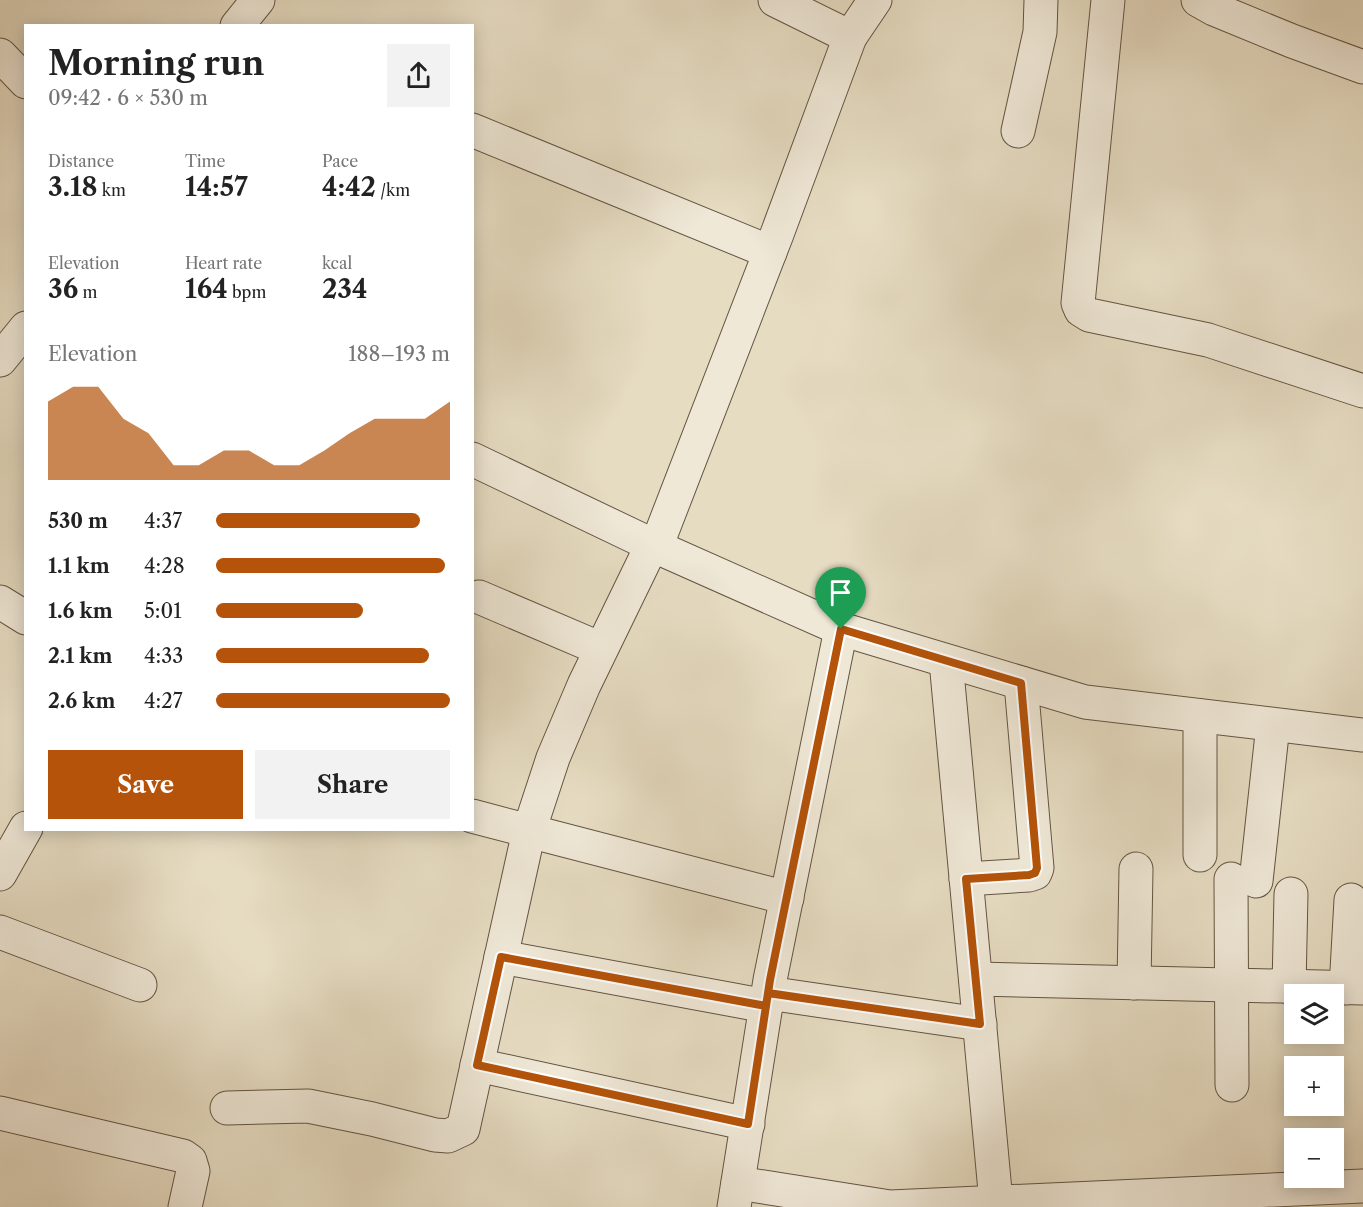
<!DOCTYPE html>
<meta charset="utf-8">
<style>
:root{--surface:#fff;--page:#f2f2f2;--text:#222;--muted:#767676;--accent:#b45309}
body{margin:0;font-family:"Libre Caslon Text",serif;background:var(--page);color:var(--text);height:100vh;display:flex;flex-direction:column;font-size:22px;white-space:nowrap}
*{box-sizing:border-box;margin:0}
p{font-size:20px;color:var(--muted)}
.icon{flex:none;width:33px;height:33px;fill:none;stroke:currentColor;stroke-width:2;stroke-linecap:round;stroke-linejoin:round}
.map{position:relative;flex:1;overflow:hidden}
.drawer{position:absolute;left:24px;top:24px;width:450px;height:807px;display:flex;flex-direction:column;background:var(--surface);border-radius:0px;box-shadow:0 3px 15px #0003}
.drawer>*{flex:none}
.controls{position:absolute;left:1284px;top:984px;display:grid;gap:12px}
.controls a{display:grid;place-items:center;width:60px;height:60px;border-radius:0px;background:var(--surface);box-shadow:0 3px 15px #0003;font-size:30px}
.pin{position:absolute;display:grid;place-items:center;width:51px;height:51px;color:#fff;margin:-62px -26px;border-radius:50% 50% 50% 0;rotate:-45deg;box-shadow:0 0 6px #0007}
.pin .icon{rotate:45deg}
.round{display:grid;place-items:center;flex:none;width:63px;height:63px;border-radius:0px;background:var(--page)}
.headline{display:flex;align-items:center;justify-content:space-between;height:102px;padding:0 24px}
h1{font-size:33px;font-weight:800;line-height:45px}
.metrics{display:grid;grid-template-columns:repeat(3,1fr);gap:9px;height:102px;padding:6px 24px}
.metrics div{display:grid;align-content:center}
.metrics b{font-size:26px;font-weight:800}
.metrics small{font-size:16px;font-weight:400}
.metrics p{font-size:16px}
.chart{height:168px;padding:12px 24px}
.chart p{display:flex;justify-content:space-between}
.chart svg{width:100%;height:108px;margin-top:6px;fill:var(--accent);opacity:.7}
.cta{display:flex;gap:12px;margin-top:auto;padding:12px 24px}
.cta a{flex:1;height:69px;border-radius:0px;background:var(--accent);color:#fff;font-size:24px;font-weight:800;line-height:69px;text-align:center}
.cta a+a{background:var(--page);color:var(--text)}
ul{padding:0 24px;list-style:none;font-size:20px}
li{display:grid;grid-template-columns:96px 72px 1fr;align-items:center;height:45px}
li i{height:15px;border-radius:8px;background:var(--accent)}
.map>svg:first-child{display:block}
</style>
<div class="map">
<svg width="1363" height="1207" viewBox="0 0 1363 1207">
<rect width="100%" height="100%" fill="#e6dcc2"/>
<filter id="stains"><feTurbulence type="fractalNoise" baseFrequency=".00333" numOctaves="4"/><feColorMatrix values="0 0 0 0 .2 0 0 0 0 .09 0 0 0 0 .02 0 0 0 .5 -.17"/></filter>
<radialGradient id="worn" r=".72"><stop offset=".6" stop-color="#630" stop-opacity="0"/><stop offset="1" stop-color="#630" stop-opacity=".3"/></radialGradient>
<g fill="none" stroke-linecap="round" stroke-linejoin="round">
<g stroke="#645442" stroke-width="35">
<g id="minor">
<path d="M775,0L850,37"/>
<path d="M1108,0L1078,303L1081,310L1089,315L1208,340L1363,391"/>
<path d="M1198,0L1214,9L1292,41L1363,67"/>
<path d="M237,26L258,0"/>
<path d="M0,55L26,82"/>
<path d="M472,130L770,252"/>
<path d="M1018,131L1040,32L1041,0"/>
<path d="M0,360L26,328"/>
<path d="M472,459L652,545L841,629L1085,702L1363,735"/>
<path d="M656,547L777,234L850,37L875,0"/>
<path d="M479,597L601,649"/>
<path d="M0,602L26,618"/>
<path d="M946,661L996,1202"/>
<path d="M1200,716V855"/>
<path d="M472,816L529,831L787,898"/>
<path d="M0,874L26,828"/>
<path d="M966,879L1029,875L1035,873L1037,868L1021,683"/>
<path d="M1231,879L1232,1085"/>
<path d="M1256,881L1273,725"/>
<path d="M0,932L140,985"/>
<path d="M501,957L766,1006"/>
<path d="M976,979L1363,988"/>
<path d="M1134,983L1136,869"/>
<path d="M1289,987L1291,894"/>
<path d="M1346,988L1351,900"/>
<path d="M768,993L980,1024"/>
<path d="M477,1065L748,1124"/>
<path d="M227,1108L308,1106L372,1119L435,1135L448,1136L463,1129L529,831L553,758L584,685L652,545"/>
<path d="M0,1113L183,1156L190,1161L193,1171L185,1207"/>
<path d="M738,1183L890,1207L1363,1186"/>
<path d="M734,1207L770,980L841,629"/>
</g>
</g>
<use href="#minor" stroke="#efe8d7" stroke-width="33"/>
</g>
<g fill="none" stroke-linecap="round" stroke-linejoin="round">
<g stroke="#fff" stroke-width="12">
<path id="route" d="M841,629L770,980L766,1006L501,957L477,1065L748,1124L766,1006L768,993L980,1024L966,879L1029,875L1035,873L1037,868L1021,683L841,629"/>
</g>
<use href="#route" stroke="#b45309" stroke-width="8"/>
</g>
<rect width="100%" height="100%" filter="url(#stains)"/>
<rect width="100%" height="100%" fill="url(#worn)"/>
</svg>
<div class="controls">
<a><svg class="icon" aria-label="layers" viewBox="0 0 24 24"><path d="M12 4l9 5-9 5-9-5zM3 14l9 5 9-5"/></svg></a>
<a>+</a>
<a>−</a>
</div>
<div class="pin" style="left:841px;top:629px;background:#1e9e55"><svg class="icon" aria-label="arrive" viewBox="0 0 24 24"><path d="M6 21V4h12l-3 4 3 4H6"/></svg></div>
<section class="drawer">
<div class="headline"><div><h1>Morning run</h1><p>09:42 · 6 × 530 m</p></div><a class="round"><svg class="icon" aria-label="share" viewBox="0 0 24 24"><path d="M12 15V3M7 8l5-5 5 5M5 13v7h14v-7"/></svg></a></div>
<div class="metrics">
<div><p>Distance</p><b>3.18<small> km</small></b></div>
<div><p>Time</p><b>14:57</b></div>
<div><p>Pace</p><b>4:42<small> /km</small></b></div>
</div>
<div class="metrics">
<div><p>Elevation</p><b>36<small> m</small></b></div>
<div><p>Heart rate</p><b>164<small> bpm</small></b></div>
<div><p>kcal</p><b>234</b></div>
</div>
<div class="chart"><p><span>Elevation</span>188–193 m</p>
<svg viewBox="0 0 160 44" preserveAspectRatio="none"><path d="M0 44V12L10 6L20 6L30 19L40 25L50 38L60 38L70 32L80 32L90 38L100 38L110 32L120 25L130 19L140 19L150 19L160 12V44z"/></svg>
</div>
<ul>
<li><b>530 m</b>4:37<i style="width:87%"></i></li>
<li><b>1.1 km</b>4:28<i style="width:98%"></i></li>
<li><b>1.6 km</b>5:01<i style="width:63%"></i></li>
<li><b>2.1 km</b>4:33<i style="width:91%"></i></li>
<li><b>2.6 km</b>4:27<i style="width:100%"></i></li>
</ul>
<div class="cta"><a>Save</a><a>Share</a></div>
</section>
</div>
